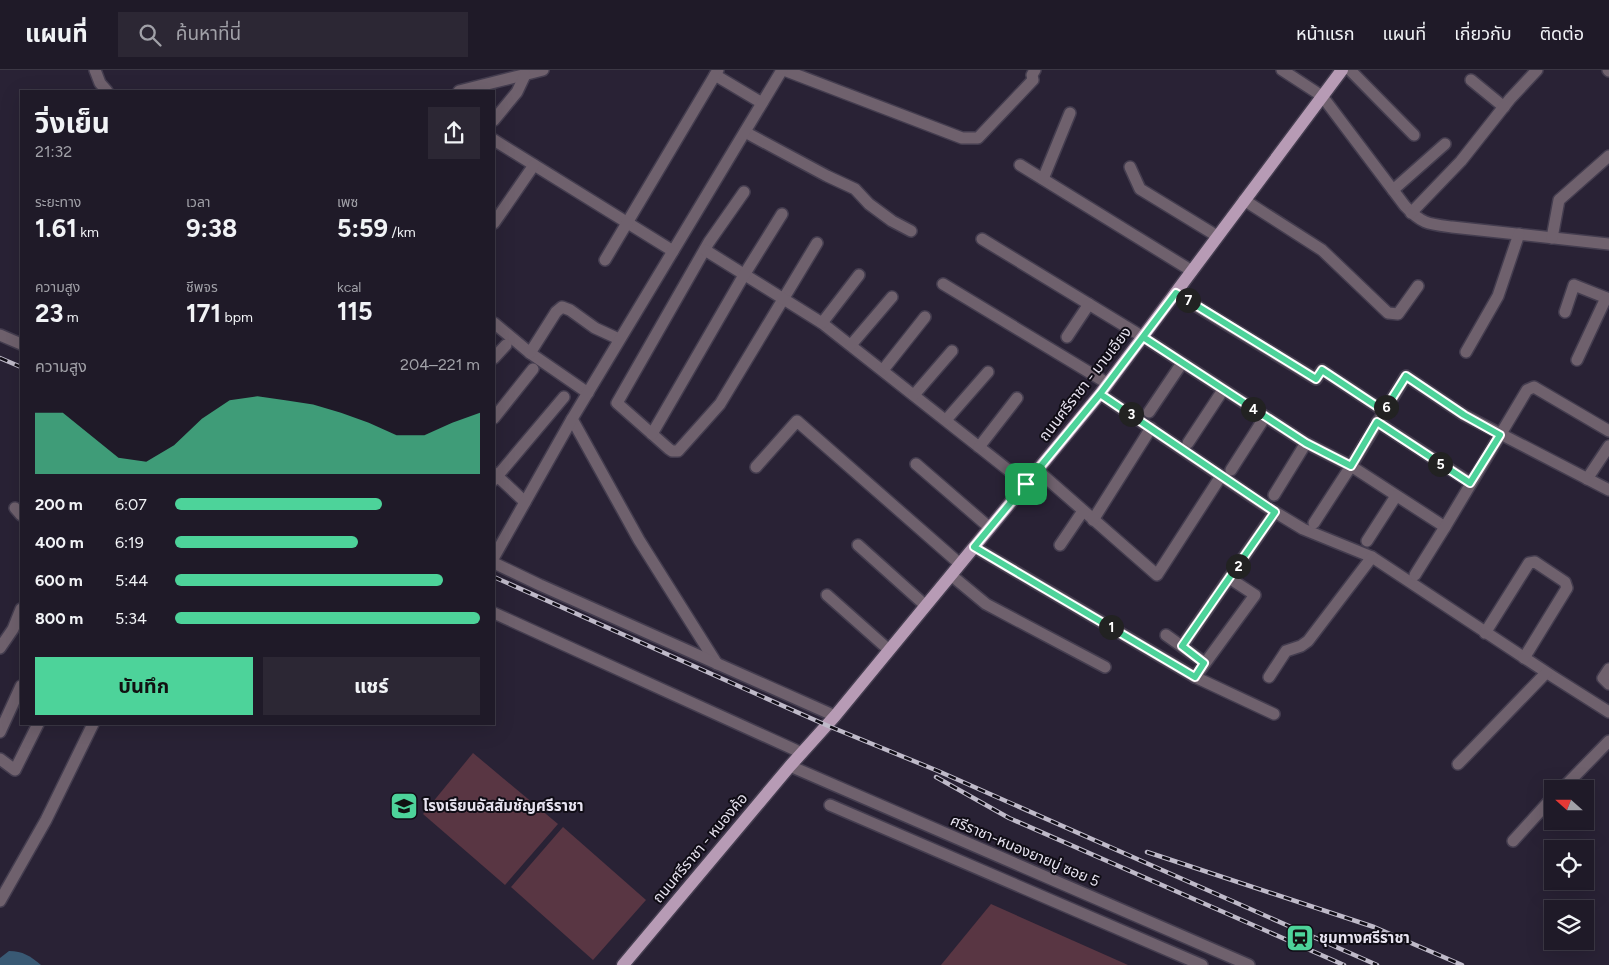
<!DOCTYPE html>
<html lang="th">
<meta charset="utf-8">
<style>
:root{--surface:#1f1a28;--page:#2c2734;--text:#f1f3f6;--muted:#a1a1a8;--line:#3c3845;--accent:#4dd39a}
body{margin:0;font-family:Figtree,"Noto Sans Thai",sans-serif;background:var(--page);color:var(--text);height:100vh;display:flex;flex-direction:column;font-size:19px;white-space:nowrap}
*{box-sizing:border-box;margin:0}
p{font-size:16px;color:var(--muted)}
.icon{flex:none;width:28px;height:28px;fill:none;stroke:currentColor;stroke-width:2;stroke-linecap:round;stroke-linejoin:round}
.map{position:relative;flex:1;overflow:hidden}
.panel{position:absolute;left:20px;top:20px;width:475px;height:635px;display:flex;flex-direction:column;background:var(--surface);border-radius:0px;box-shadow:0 5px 20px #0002,0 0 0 1px var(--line)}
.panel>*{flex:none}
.needle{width:32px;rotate:291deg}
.buttons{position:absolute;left:1544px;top:710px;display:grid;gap:10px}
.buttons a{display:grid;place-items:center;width:50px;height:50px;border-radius:0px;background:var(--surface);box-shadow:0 5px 20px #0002,0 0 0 1px var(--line);font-size:25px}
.pin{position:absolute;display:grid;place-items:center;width:42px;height:42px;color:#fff;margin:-21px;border-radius:10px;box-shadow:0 2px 8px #0006}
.km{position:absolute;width:25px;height:25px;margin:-12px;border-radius:50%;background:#222;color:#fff;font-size:14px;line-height:25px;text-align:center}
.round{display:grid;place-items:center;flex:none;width:52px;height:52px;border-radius:0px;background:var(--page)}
.head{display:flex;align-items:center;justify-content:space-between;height:85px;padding:0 15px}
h1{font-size:28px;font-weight:700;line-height:38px}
.metrics{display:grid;grid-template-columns:repeat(3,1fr);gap:8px;height:85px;padding:5px 15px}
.metrics div{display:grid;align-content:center}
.metrics b{font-size:25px;font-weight:700}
.metrics small{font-size:14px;font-weight:400}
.metrics p{font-size:14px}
.chart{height:140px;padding:10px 15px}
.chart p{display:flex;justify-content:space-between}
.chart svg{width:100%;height:90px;margin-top:5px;fill:var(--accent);opacity:.7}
.action{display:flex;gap:10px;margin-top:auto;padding:10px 15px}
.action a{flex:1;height:58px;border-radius:0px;background:var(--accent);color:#111;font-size:20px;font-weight:700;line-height:58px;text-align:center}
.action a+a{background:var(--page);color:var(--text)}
ul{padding:0 15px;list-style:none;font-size:16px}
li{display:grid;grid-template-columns:80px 60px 1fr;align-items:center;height:38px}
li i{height:12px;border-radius:6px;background:var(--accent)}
header{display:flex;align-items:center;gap:30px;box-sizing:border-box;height:70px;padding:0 25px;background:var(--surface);border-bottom:1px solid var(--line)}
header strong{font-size:24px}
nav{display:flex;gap:28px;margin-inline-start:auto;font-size:18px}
.search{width:350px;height:45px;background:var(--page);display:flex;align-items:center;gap:12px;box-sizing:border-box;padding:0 18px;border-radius:0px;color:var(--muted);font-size:19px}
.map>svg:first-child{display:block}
</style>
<header>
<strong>แผนที่</strong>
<div class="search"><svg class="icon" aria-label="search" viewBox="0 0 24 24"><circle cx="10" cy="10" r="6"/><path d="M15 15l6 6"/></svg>ค้นหาที่นี่</div>
<nav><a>หน้าแรก</a><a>แผนที่</a><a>เกี่ยวกับ</a><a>ติดต่อ</a></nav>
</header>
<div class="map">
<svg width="1609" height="895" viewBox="0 0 1609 895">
<rect width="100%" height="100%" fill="#292235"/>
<g fill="#593643">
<path d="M473,683L558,754L505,815L423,744Z"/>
<path d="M563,757L646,830L593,890L511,817Z"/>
<path d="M991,834L1128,895H941Z"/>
</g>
<path fill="#395974" d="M9,881C23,881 30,886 41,895H0V888Z"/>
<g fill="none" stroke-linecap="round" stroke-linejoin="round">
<g stroke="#443d4f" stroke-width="14">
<g id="minor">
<path d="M95,0L100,13L107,21"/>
<path d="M784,0L962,68H978L1033,10L1032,5L1035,0"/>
<path d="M1282,0L1322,26L1405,136C1422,154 1428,154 1452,157L1609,174"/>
<path d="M1350,0L1414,65"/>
<path d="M1608,0L1609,1"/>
<path d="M715,5L762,33"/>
<path d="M1471,10L1504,37"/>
<path d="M459,21L543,0"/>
<path d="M494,50L517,22L525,5"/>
<path d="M745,62L827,106L855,119L869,134L892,151L911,161"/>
<path d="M494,70L673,181"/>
<path d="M1020,95L1192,201"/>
<path d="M1130,97L1140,119L1217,166"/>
<path d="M1043,109L1070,43"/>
<path d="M1393,120L1445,74"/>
<path d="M744,122L709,172L617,333L669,379L672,381H678L720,334L817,173"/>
<path d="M1244,130L1322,180L1388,243L1398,244L1418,216"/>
<path d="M1411,143L1461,91L1510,29L1537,0"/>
<path d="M494,153L534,95"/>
<path d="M1552,168L1559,130L1609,86"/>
<path d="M982,169L1143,267L1306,373L1351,396L1445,457"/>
<path d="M705,180L822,253L1026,414"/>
<path d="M605,190L718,0"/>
<path d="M943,214L1107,313"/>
<path d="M1175,223L1316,309L1322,300L1384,341"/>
<path d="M1565,242L1574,215L1609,229"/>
<path d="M494,253L530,283L588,323"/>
<path d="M822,253L859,205"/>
<path d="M0,265L21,274"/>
<path d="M1067,267L1089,234"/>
<path d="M851,275L892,227"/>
<path d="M1466,282L1498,226L1519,164"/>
<path d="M530,283L556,242L562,237L570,240L595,258L619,269"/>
<path d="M494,288L506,275"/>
<path d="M1577,290L1606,228"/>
<path d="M883,300L925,247"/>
<path d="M1100,324L1270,439L1303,459L1372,487L1552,606L1609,642"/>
<path d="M914,325L952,281"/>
<path d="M1149,342L1182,293"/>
<path d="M494,348L533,299"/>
<path d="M572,349L639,470L717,594"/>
<path d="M946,350L988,302"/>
<path d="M1377,352L1471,413"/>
<path d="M652,364L744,205L782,144"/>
<path d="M1188,373L1223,320"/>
<path d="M979,377L1017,328"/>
<path d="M916,394L990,458"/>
<path d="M756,397L797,351L960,494"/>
<path d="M1037,400L1157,505L1221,406"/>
<path d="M1231,400L1265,347"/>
<path d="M494,403L525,432"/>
<path d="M1587,409L1609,376"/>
<path d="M494,410L564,327"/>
<path d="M1274,425L1306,373"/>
<path d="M15,438L21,445"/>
<path d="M1093,450L1151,358"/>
<path d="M1314,453L1351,396L1406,306L1464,345L1609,420"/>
<path d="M1367,471L1396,426"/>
<path d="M858,475L926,536"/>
<path d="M1060,475L1083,441"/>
<path d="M974,477L1195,607L1274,644"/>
<path d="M494,487L572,349L782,0"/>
<path d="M494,493L540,515L835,646"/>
<path d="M951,505L986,534L1105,597"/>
<path d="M1415,505L1445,457L1527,320L1534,317L1609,361"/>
<path d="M827,525L889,580"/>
<path d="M494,543L802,683"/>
<path d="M1485,563L1529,493L1535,492L1565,512L1567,518L1524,588"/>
<path d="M1166,565L1205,593"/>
<path d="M1182,576L1275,442"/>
<path d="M0,578L13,559L21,539"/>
<path d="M1609,599L1603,608L1609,614"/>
<path d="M1195,607L1255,525L1229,508"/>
<path d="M1269,607L1286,581L1301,576L1308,571L1372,487"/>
<path d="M0,662L21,616"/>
<path d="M0,689L15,700L38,654"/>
<path d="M1458,694L1546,603"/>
<path d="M790,696L1249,895"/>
<path d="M1562,719L1609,671"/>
<path d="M830,735L1202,895"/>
<path d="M1513,771L1552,728"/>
<path d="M0,831L46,750L93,654"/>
</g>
</g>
<g stroke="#443d4f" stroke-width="15">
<path id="major" d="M623,895L790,696L835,646L1100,324L1342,0"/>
</g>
<use href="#minor" stroke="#6f616d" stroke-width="11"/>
<use href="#major" stroke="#b79bb5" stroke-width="12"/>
<g stroke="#bfbac9" stroke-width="4.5">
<g id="rail">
<path d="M0,288L21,297"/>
<path d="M494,507L826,655L938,701L1377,895"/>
<path d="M936,707L1009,748L1344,895"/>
<path d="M1147,782L1374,857L1462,895"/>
</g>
</g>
<use href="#rail" stroke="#100d16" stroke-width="2.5" stroke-dasharray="8" stroke-linecap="butt"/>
</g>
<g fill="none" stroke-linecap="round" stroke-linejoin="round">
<g stroke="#fff" stroke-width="10">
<path id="route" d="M1026,414L974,477L1195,607L1204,593L1182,576L1275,442L1100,324L1143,267L1306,373L1351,396L1377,352L1470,413L1500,365L1464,345L1406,306L1384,341L1322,300L1316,309L1176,223L1100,324L1026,414"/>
</g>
<use href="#route" stroke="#4dd39a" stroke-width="6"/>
</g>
<defs>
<g id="school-square" transform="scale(1.4375)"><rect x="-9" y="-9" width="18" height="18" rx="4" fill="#4dd39a" stroke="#100d16"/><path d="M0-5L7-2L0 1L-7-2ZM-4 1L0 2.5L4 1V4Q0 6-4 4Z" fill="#111"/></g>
<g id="station-square" transform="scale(1.4375)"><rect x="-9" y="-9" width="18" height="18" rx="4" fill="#4dd39a" stroke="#100d16"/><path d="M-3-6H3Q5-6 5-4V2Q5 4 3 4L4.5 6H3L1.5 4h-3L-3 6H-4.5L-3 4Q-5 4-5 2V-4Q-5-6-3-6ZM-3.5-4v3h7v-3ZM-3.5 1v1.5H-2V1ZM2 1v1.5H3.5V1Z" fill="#111"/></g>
</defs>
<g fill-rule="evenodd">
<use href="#school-square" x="404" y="736"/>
<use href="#station-square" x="1300" y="868"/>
</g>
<g text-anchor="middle" stroke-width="4" stroke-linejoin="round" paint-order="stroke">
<g font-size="15" fill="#e7e3f0" stroke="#100d16">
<text transform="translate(1085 314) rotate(-52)" y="5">ถนนศรีราชา - มาบเอียง</text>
<text transform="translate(700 778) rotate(-50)" y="5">ถนนศรีราชา - หนองค้อ</text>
<text transform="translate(1025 781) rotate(23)" y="5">ศรีราชา-หนองยายบู่ ซอย 5</text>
</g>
<g font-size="15" font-weight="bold" fill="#e7e3f0" stroke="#100d16" text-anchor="start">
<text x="423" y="741">โรงเรียนอัสสัมชัญศรีราชา</text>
<text x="1319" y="873">ชุมทางศรีราชา</text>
</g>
</g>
</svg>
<div class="buttons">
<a><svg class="needle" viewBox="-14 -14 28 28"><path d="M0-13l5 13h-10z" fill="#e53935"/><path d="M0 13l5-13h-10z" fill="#a1a1a8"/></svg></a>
<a><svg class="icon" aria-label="locate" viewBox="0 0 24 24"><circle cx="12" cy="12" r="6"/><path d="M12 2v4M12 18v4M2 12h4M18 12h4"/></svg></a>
<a><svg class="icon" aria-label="layers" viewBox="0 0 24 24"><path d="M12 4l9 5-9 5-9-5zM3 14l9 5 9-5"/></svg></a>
</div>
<div class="pin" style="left:1026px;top:414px;background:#1e9e55"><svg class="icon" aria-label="arrive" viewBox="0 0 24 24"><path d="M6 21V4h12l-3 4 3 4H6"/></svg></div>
<b class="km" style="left:1111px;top:557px">1</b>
<b class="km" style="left:1238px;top:496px">2</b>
<b class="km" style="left:1131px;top:344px">3</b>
<b class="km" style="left:1253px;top:339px">4</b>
<b class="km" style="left:1440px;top:394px">5</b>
<b class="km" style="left:1386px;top:337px">6</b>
<b class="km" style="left:1188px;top:230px">7</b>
<section class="panel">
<div class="head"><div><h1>วิ่งเย็น</h1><p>21:32</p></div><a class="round"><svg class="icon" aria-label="share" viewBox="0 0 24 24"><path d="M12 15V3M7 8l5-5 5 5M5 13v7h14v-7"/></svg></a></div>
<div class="metrics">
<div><p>ระยะทาง</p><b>1.61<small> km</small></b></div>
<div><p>เวลา</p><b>9:38</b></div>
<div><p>เพซ</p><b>5:59<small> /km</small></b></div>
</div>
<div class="metrics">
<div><p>ความสูง</p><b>23<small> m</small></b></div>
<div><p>ชีพจร</p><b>171<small> bpm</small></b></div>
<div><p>kcal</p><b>115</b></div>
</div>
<div class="chart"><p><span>ความสูง</span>204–221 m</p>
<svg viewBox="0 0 160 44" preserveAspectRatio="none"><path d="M0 44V14L10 14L20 25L30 36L40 38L50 30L60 17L70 8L80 6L90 8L100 10L110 14L120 19L130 25L140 25L150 19L160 14V44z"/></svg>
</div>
<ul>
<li><b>200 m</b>6:07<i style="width:68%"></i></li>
<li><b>400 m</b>6:19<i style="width:60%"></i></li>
<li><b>600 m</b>5:44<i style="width:88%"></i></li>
<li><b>800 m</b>5:34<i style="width:100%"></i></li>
</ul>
<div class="action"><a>บันทึก</a><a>แชร์</a></div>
</section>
</div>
